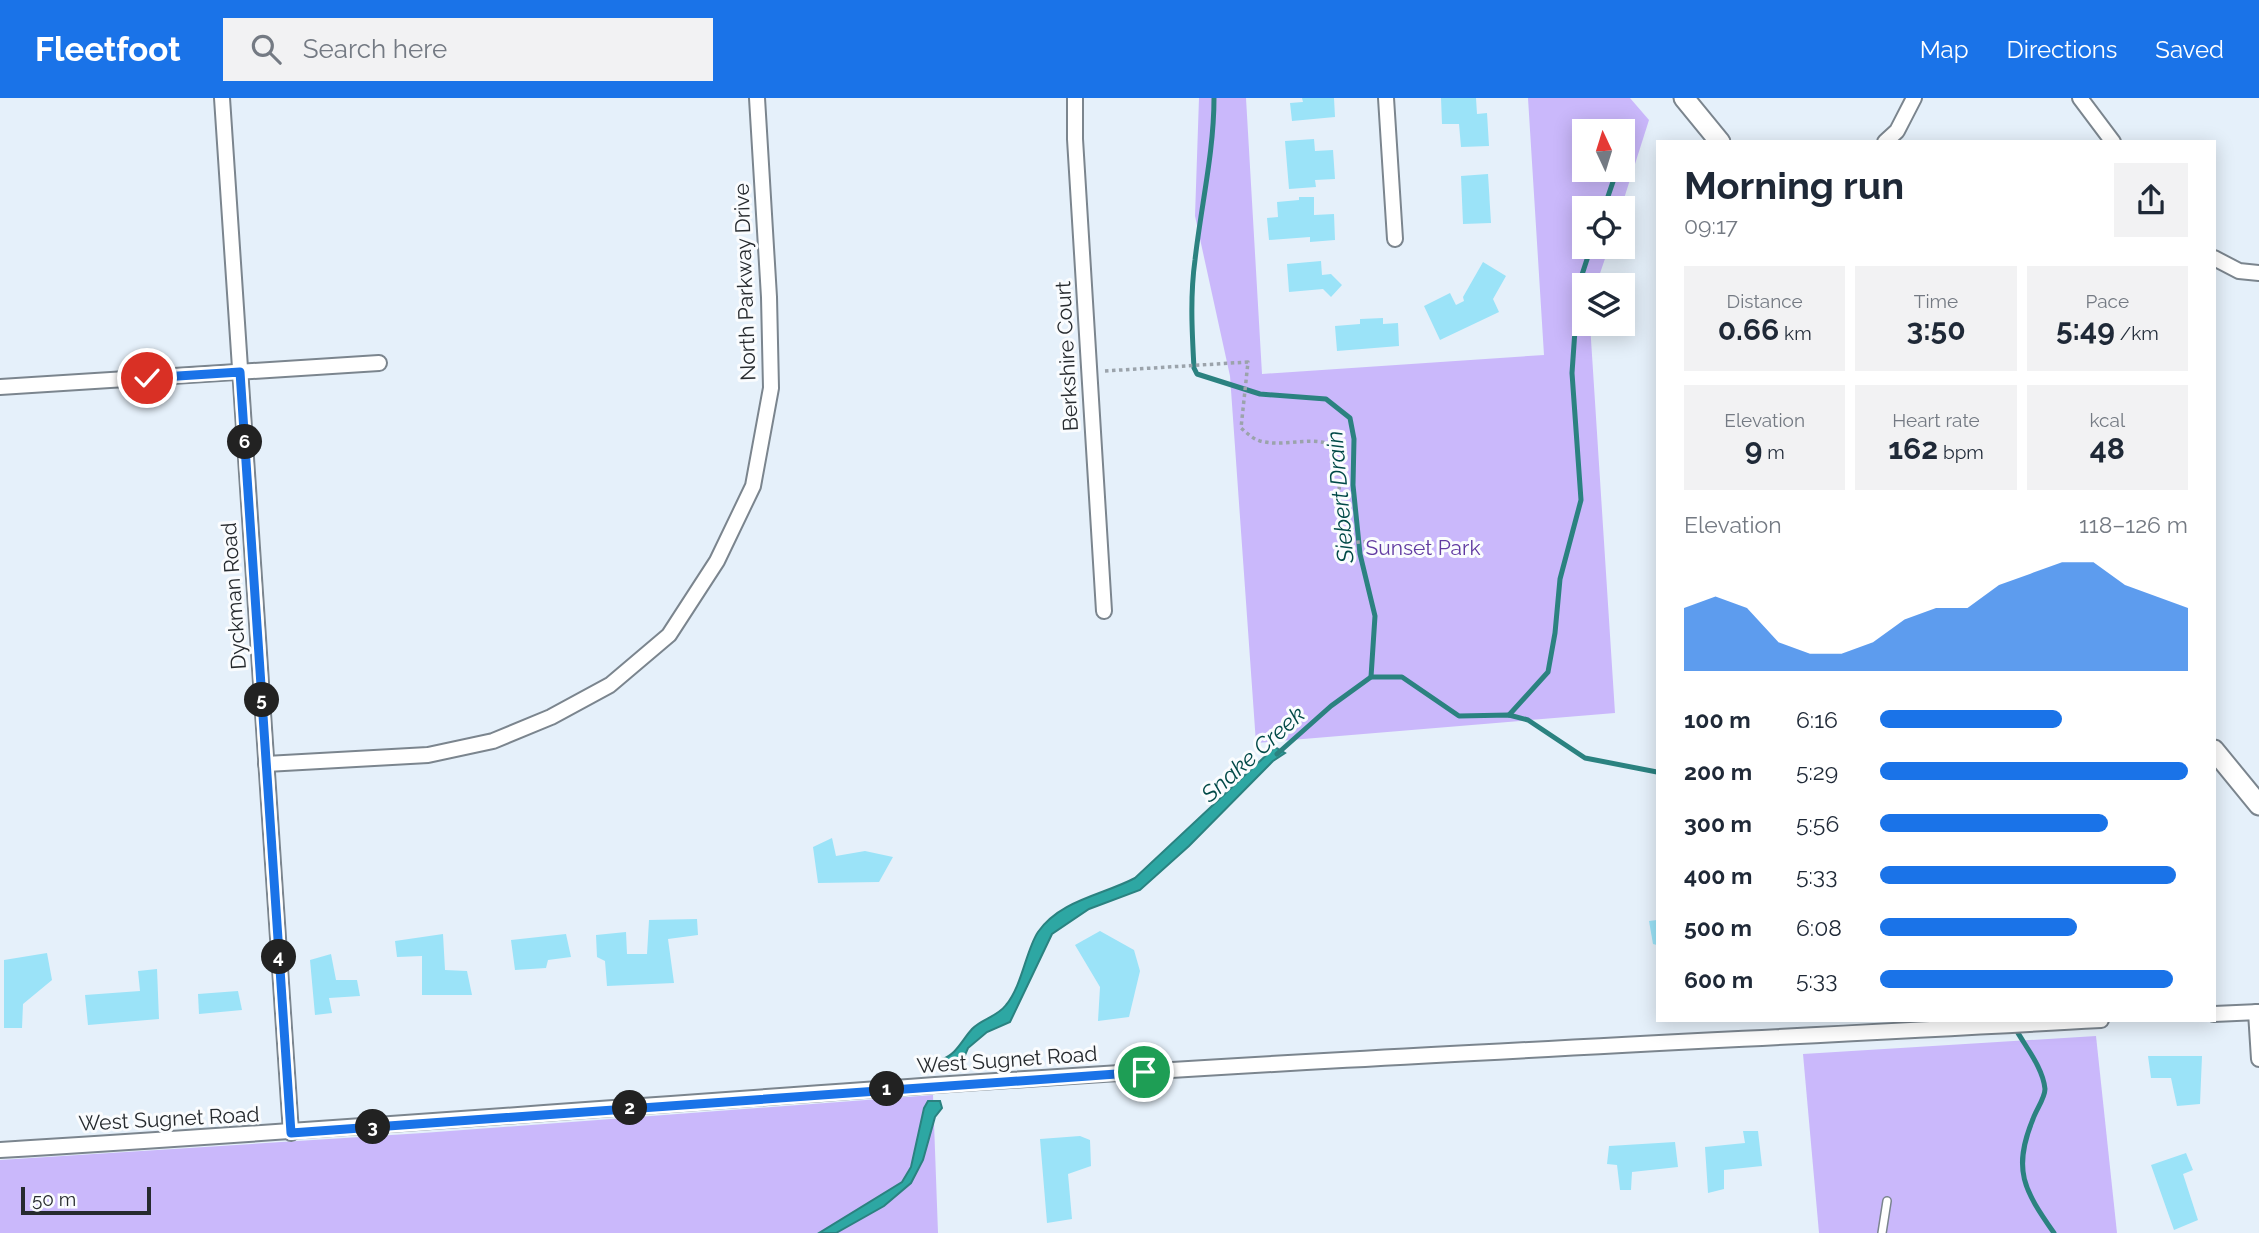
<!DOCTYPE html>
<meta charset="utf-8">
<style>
:root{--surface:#fff;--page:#f2f2f3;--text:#1f2937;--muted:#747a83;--accent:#1a73e8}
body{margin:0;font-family:Raleway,sans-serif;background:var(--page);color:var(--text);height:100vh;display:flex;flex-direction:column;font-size:26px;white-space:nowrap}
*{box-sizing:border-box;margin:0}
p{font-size:23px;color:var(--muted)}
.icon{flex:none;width:38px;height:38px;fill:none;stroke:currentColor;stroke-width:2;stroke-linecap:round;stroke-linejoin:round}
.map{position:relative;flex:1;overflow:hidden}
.side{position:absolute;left:1656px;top:42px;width:560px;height:882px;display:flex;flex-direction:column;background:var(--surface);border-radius:0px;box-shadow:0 4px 18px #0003}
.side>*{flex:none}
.needle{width:46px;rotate:356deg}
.tools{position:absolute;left:1572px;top:21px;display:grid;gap:14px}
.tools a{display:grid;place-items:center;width:63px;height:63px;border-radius:0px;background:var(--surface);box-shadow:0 4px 18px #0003;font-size:35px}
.scale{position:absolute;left:21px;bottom:18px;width:130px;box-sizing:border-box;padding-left:7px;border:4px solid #262a2e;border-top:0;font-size:19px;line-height:24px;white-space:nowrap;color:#262a2e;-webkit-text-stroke:5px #fafcfe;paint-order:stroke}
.pin{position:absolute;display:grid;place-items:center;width:60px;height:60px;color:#fff;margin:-30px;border:4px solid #fff;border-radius:50%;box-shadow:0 2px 7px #0007}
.km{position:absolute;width:35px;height:35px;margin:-18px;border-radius:50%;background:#222;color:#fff;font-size:19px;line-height:35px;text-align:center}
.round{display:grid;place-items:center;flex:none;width:74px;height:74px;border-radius:0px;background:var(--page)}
.summary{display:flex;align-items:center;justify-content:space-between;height:119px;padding:0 28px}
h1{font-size:38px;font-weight:700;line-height:52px}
.stats{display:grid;grid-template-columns:repeat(3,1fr);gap:10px;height:119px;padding:7px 28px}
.stats div{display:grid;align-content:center;border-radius:0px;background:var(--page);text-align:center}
.stats b{font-size:30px;font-weight:700}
.stats small{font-size:19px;font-weight:400}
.stats p{font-size:19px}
.chart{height:196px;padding:14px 28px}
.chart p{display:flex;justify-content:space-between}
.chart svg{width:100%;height:126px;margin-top:7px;fill:var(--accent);opacity:.7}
ul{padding:0 28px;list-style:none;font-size:23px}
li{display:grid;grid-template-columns:112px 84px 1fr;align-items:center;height:52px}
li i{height:18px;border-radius:9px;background:var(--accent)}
header{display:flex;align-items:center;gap:42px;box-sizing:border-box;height:98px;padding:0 35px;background:var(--accent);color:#fff}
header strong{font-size:33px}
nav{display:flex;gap:38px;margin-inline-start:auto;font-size:24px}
.search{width:490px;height:63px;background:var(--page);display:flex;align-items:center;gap:18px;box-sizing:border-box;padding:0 24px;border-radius:0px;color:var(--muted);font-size:26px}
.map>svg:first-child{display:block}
</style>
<header>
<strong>Fleetfoot</strong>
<div class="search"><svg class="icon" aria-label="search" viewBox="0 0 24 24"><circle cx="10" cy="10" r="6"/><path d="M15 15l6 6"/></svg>Search here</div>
<nav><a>Map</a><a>Directions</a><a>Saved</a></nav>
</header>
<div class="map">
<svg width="2259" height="1135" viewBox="0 0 2259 1135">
<rect width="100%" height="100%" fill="#e5f0fa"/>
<g fill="#cab8fb" fill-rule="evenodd">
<path d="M1199,0H1246L1262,276L1544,257L1528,0H1630L1649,22L1621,110H1584V149H1609L1596,187H1584V226H1590L1615,615L1256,645L1230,278L1195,118ZM1584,33H1622V72H1584Z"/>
<path d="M2096,938L2117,1135H1819L1803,956Z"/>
<path d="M933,997L938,1135H0V1062L423,1035Z"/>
</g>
<g fill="#2da7a3" stroke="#2b8280" stroke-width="2">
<path d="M1275,649L1285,655L1273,663L1189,748L1140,792L1089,811L1052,836L1010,924L987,934L968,950L963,962L952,971L939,972L942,961C956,957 962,942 972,931C981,921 997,919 1006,907C1022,888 1026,852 1038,834C1060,802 1103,797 1135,780Z"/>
<path d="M928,1003H940L942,1010L935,1019L923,1062L911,1085L884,1108L836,1135H819L902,1084L911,1069L924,1010Z"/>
</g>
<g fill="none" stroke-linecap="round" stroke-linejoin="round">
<g stroke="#2b8280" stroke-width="5">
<path d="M1214,0C1214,54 1201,108 1195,162C1190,198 1192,234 1194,270L1197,276L1260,296L1326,301L1350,320L1354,341L1353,387L1360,456L1375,518L1371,579"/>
<path d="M1622,54L1627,39"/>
<path d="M1604,110L1617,72"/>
<path d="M1509,617L1548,574L1555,535L1560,481L1581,402L1572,275L1578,189L1591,149"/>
<path d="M1277,656L1331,608L1371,579H1402L1459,618L1509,617L1528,622L1585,660L1657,674"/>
<path d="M2014,928C2024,947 2043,969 2045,991C2045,1000 2036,1012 2033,1021C2012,1072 2024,1092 2054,1135"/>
</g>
</g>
<g fill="#9be3f8">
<path d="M1302,0H1334L1335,19L1292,23L1290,5L1303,4Z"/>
<path d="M1441,0H1476L1477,16L1487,15L1489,48L1461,49L1459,26H1442Z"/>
<path d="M1314,41L1315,53L1333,52L1335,81L1315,82L1316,89L1289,91L1285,43Z"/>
<path d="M1488,76L1491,125L1463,126L1461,78Z"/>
<path d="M1299,99H1314V117L1334,116L1335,142L1310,144V139L1269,142L1267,120L1278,119L1277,104L1299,102Z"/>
<path d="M1321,163L1322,177L1331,176L1342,187L1331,199L1323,191L1289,194L1287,166Z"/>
<path d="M1483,164L1506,178L1493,201L1499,214L1440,242L1424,208L1450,195L1456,207L1464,203L1463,199Z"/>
<path d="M1383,220V226L1398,225L1399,248L1337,253L1335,228L1360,226V221Z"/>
<path d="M832,740L836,758L865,753L893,759L879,784L818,785L813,749Z"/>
<path d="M697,821L698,837L668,841L674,885L607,888L605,863L597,859L596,837L626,834L627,856H647L649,822Z"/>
<path d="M1657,822V847L1653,846L1649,823Z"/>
<path d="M1100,833L1134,852L1140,873L1129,919L1098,923L1100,889L1075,847Z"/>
<path d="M443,836L445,872L467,873L472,897H422V858L397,859L395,843Z"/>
<path d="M566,836L571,859L548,862L546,870L515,872L511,842Z"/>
<path d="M47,855L52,882L23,906L22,930H4V862Z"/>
<path d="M331,856L336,882H357L360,898L329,900L332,915L315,917L310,862Z"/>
<path d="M157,871L159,921L88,927L85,897L140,893L138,873Z"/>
<path d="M238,893L242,912L199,916L198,896Z"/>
<path d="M2148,958H2202L2200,1006L2177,1008L2171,980H2151Z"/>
<path d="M1743,1033H1758L1762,1068L1724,1072V1091L1708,1095L1705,1049L1745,1045Z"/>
<path d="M1080,1038L1090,1042L1091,1068L1068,1076L1072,1121L1047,1125L1040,1041Z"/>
<path d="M1675,1044L1678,1069L1632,1074L1631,1092H1620L1617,1067L1607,1066L1609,1048Z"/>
<path d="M2186,1055L2193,1072L2183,1076L2198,1122L2174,1132L2151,1067Z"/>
</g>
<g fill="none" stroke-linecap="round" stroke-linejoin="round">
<g stroke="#7b858e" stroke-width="10">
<path id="lane" d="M1882,1135L1887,1103"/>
</g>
<g stroke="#7b858e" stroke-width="18">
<g id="street">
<path d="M222,0L291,1035"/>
<path d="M1075,0V41L1104,513"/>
<path d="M1386,0L1395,141"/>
<path d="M2080,0L2113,44"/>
<path d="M1885,44L1897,33L1914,0"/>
<path d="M2214,160L2239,173L2259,175"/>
<path d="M0,289L379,265"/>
<path d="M266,666L428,657L493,643L551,619L610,587L669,537L717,463L753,388L771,290L769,199L757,0"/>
<path d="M2256,914L2259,961"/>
<path d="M2214,916L2259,914"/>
<path d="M0,1052C317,1033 633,1008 950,986C1333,960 1718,943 2101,922"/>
</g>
</g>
<g stroke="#7b858e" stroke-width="23">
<g id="secondary">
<path d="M1684,0L1720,44"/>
<path d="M2214,652L2259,707"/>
</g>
</g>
<path stroke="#9ba3ab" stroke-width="3.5" stroke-dasharray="3.5 3.5" stroke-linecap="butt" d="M1105,273L1248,264L1241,330C1247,335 1253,341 1260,343C1287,350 1311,336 1337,349L1342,442L1344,445L1374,443"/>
<use href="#lane" stroke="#fff" stroke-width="7"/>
<use href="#street" stroke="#fff" stroke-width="14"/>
<use href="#secondary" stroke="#fff" stroke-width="19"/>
</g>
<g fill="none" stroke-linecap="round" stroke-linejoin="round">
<g stroke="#fff" stroke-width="14">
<path id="route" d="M147,280L240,274L291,1035L1144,974"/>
</g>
<use href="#route" stroke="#1a73e8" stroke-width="9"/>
</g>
<g text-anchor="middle" stroke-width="6" stroke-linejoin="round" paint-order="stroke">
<g font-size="21" fill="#262a2e" stroke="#fafcfe">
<text transform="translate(745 184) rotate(-92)" y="7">North Parkway Drive</text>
<text transform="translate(1067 258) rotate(-93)" y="7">Berkshire Court</text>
<text transform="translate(234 498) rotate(-94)" y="7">Dyckman Road</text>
<text transform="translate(1007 962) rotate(-4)" y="7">West Sugnet Road</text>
<text transform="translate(169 1021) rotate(-3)" y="7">West Sugnet Road</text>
</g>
<g font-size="21" fill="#613aa1" stroke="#fafcfe">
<text x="1423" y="457">Sunset Park</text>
</g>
<g font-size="23" font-style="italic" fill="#004947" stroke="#fafcfe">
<text transform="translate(1340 399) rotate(-95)" y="8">Siebert Drain</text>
<text transform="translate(1253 656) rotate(-42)" y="8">Snake Creek</text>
</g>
</g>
</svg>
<div class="tools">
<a><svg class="needle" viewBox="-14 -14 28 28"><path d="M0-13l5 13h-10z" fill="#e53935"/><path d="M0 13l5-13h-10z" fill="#747a83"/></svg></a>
<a><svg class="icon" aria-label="locate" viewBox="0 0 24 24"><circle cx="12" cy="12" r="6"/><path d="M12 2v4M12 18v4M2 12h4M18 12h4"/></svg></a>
<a><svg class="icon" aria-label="layers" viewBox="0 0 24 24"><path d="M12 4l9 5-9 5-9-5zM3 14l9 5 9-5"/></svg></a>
</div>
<div class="scale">50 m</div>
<div class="pin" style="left:1144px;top:974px;background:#1e9e55"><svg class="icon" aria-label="arrive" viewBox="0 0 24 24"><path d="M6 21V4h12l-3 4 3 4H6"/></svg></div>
<div class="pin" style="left:147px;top:280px;background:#d93025"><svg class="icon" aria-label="check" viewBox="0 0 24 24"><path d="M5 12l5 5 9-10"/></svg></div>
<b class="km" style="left:887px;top:991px">1</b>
<b class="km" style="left:630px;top:1010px">2</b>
<b class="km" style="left:373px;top:1029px">3</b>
<b class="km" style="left:279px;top:859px">4</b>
<b class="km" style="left:262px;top:602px">5</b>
<b class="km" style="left:245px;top:344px">6</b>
<section class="side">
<div class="summary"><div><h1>Morning run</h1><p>09:17</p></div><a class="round"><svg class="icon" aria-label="share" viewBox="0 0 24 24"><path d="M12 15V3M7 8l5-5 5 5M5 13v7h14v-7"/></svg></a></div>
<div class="stats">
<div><p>Distance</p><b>0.66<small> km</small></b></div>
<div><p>Time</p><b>3:50</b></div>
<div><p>Pace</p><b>5:49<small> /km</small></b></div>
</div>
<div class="stats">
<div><p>Elevation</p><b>9<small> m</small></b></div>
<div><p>Heart rate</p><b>162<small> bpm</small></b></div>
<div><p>kcal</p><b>48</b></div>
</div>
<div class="chart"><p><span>Elevation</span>118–126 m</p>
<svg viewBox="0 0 160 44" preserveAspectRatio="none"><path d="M0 44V22L10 18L20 22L30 34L40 38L50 38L60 34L70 26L80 22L90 22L100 14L110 10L120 6L130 6L140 14L150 18L160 22V44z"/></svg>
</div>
<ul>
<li><b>100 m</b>6:16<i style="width:59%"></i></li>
<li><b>200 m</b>5:29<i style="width:100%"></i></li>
<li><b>300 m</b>5:56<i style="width:74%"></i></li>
<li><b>400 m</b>5:33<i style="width:96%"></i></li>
<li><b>500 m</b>6:08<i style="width:64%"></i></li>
<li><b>600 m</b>5:33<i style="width:95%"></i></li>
</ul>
</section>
</div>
